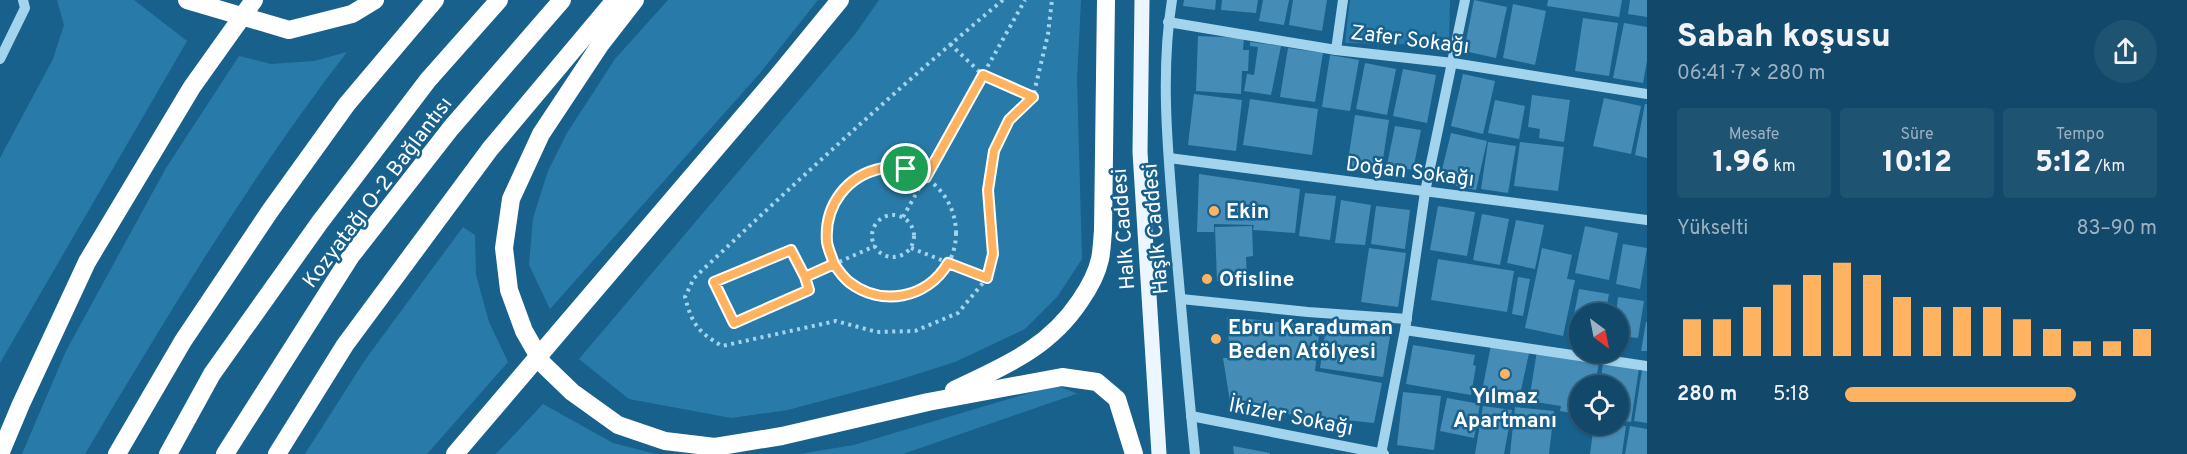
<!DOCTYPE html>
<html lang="tr">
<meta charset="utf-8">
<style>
:root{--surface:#12496a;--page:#1f5372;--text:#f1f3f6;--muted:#9cb2c1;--line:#31617e;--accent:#ffb361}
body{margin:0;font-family:Overpass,sans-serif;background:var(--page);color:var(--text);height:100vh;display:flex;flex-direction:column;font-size:22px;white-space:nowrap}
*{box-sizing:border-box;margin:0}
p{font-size:20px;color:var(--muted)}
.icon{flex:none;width:33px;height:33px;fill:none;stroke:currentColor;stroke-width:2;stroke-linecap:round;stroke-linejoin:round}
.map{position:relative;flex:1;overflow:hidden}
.details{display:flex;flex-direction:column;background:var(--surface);width:540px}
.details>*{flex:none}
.needle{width:39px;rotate:148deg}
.tools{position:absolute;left:1569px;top:303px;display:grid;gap:12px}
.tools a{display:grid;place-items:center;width:60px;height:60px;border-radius:50%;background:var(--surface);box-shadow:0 2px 4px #0004,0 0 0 2px var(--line);font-size:30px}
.pin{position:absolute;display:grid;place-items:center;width:51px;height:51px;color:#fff;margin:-26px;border:3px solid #fff;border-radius:50%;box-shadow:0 2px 6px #0007}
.round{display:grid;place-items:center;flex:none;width:63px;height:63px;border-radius:32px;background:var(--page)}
.summary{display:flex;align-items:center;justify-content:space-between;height:102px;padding:0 30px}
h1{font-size:33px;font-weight:800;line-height:45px}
.stats{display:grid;grid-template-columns:repeat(3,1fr);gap:9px;height:102px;padding:6px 30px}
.stats div{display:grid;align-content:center;border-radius:6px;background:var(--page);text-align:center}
.stats b{font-size:30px;font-weight:800}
.stats small{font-size:16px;font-weight:400}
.stats p{font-size:16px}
.chart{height:168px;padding:12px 30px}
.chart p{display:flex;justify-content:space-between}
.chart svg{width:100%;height:108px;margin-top:6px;stroke:var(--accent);stroke-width:6}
ul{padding:0 30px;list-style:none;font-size:20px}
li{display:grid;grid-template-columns:96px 72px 1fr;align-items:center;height:45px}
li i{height:15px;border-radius:8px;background:var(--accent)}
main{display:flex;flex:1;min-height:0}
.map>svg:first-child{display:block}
</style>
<main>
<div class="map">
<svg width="1647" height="454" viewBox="0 0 1647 454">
<rect width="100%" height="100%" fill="#18618d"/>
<g fill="#287ba9">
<path d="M57,0H134L187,41L0,363V158L53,59L64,25Z"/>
<path d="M668,0H818L760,73L550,309L529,265L533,218L548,171L567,133L615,59Z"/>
<path d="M879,0H1081L1077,80L1082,259L1057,297L1025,329L955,362L892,382L788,410L731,418L629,399L579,359L856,33Z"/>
<path d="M1350,0H1450L1449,45L1345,43Z"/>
<path d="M347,52C249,179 167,316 85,454H22L66,351L166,168L239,56L271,64L314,61Z"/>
<path d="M463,227L475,235L476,275L489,322L508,362L427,454H305L365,360Z"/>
<path d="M1056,385L1080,395L1076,394L903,454H799L854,445Z"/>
<path d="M543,404L613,443L656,454H496Z"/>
</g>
<g fill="#458db7">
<path d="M1184,0H1216L1215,10L1183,6Z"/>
<path d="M1222,0H1258L1256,13L1221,10Z"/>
<path d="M1263,0H1289L1284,25L1259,21Z"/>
<path d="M1293,0H1327L1322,31L1289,25Z"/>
<path d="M1474,0L1507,7L1496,58L1464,51Z"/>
<path d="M1548,0H1622L1619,17L1547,6Z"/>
<path d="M1630,0H1647V17L1628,14Z"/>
<path d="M1513,4L1546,11L1535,65L1503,58Z"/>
<path d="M1583,18L1618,23L1609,76L1575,71Z"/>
<path d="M1624,23L1647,27V61L1643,83L1613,78Z"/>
<path d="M1198,36L1244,38L1243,50H1249L1248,71H1242L1241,94L1196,91Z"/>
<path d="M1250,42L1281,46L1271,95L1244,91L1247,74L1254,75L1258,47L1250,46Z"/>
<path d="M1288,48L1323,53L1315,102L1280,97Z"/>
<path d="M1330,55L1359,60L1350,111L1322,107Z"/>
<path d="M1365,63L1396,69L1387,115L1356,109Z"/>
<path d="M1403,69L1436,75L1427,123L1393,116Z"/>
<path d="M1463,74L1495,81L1483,134L1451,126Z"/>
<path d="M1194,94L1242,100L1236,151L1188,145Z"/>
<path d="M1532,95L1570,100L1564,142L1539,138L1540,129L1528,127Z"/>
<path d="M1604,98L1641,106L1631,154L1593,146Z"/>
<path d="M1250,99L1318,109L1312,155L1243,145Z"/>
<path d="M1495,100L1525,106L1519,139L1488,133Z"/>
<path d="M1645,104H1647V158L1635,155Z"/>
<path d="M1355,115L1389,120L1381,172L1347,167Z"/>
<path d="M1395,126L1421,130L1413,170L1387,165Z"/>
<path d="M1451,133L1487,141L1476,190L1439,182Z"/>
<path d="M1488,142L1516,146L1508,193L1481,189Z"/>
<path d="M1520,142L1564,147L1558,191L1514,186Z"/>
<path d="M1199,174L1300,189L1295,233L1253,230L1254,225L1214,224V232H1197Z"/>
<path d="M1305,193L1336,196L1330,240L1299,236Z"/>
<path d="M1341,200L1371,205L1365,245L1335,243Z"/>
<path d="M1376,206L1410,210L1405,249L1371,244Z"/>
<path d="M1438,206L1475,212L1467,256L1430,250Z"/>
<path d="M1482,214L1509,219L1500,265L1473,260Z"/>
<path d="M1516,220L1544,225L1535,269L1507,263Z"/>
<path d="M1252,226L1253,256L1246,257L1247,280L1217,281L1215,227Z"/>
<path d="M1585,226L1618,233L1609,280L1575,273Z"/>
<path d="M1623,244L1647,248L1640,289L1616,284Z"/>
<path d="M1369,248L1406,253L1398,307L1361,302Z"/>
<path d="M1542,248L1572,255L1567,279L1575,280L1563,336L1525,328Z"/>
<path d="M1438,259L1514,271L1507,312L1431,300Z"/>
<path d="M1518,277L1530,279L1523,316L1512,314Z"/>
<path d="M1579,289L1609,294L1605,314H1580V332L1571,330Z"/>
<path d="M1618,297L1644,301L1638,338L1618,336V314H1616Z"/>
<path d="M1227,317L1320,326L1315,371L1382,383L1374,423L1231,408L1223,358H1230Z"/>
<path d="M1327,321L1391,331L1383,377L1320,368Z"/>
<path d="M1646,322H1647V351H1641Z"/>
<path d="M1413,345L1475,355L1473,365L1476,366L1471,395L1406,384Z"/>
<path d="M1491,345L1529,353L1518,404L1481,396Z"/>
<path d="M1537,351L1599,362L1595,386H1580V409L1572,408L1571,413L1560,411L1561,406L1529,401Z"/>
<path d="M1603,363L1639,368L1631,422L1618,420V386H1600Z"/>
<path d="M1642,370L1647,371V423L1634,421Z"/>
<path d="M1403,392L1441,396L1434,450L1397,445Z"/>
<path d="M1447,398L1480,404L1474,438L1440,431Z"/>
<path d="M1483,406L1512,410L1504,454H1475Z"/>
<path d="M1515,407L1554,411L1549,454H1510Z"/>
<path d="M1594,424L1626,426L1622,454H1590Z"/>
<path d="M1630,426L1647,429V454H1625Z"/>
<path d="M1233,446L1270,453V454H1234Z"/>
</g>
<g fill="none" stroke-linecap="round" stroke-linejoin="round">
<g stroke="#a3d4ee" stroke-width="4" stroke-dasharray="3 4.5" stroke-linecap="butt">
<path d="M1003,0C896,89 795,183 694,278L685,297C692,324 698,332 722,346L836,321L877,332L915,331L958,313L987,278L993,254L988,190L994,151L1009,120L1033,97L1048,34L1052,0"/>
<path d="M950,44L983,75L1033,97"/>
<circle cx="891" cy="233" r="65"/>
<circle cx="893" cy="236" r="21"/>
<path d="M903,217L1025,0"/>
<path d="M911,248L987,278"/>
<path d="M805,277L791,250L714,282L734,323L809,290L805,277L875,246"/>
</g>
<g stroke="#a3d4ee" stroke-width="10">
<path d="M1172,0C1160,74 1168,152 1174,227C1181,303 1187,378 1195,454"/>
<path d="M1168,22L1336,50L1453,63L1647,94"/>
<path d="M1336,50L1343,0"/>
<path d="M0,59L25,8L23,0"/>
<path d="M1169,158L1647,220"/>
<path d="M1181,299L1308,312L1407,319"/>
<path d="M1405,330L1647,366"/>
<path d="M1191,416L1384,454"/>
<path d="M1381,454L1405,330L1425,192L1465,0"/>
</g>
<path stroke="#ebf6ff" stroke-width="15" d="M1142,0L1140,152L1159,454"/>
<g stroke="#fff" stroke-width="18">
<path d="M187,0L289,30L352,14L375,0"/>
<path d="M635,0L600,45L541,134L511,199L504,248L509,290L524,331L543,364L572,392L618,425L665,441L715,447L782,436L928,402L1062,377L1097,382L1117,399L1134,454"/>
<path d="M954,390C1004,366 1048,349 1080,301C1089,288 1097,273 1100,259C1102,250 1102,240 1103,231L1106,0"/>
<path d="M0,454L21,404L87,262L192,87L254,0"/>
<path d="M117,454L183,341L270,211L347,104L435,0"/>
<path d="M168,454L212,374L320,222L428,80L499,0"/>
<path d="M225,454L351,256L451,128L562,0"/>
<path d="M277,454L345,345L490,149L615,0"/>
<path d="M455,454L776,78L840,0"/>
</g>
</g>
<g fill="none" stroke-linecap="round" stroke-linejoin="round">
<g stroke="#fff" stroke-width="12">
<path id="route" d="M906,169C898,169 890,167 883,168C847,175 824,205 827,242C828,249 832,257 834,264L805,277L791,250L714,282L734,323L809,290L805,277L834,264C838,270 843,277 849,282C881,307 927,299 948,263L987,278L993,254L988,190L994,151L1009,120L1033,97L983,75L926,177L906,169"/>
</g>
<use href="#route" stroke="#ffb361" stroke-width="8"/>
</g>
<g fill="#ffb361" stroke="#18618d" stroke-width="2">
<circle cx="1214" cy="211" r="6"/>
<circle cx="1207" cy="279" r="6"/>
<circle cx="1216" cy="339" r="6"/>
<circle cx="1505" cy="374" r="6"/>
</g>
<g text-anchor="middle" stroke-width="5" stroke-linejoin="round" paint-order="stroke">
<g font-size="21" fill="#fff" stroke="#18618d">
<text transform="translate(1410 39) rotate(7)" y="7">Zafer Sokağı</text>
<text transform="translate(1410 171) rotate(7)" y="7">Doğan Sokağı</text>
<text transform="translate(377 192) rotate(-53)" y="7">Kozyatağı O-2 Bağlantısı</text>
<text transform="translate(1123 229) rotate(-94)" y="7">Halk Caddesi</text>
<text transform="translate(1155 229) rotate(-95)" y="7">Haşlk Caddesi</text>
<text transform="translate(1291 416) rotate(11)" y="7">İkizler Sokağı</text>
</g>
<g font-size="21" font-weight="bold" fill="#fff" stroke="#18618d" text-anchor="start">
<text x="1226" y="218">Ekin</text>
<text x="1219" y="286">Ofisline</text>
<text x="1228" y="334">Ebru Karaduman<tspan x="1228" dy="24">Beden Atölyesi</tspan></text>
<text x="1505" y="403" text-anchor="middle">Yılmaz<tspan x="1505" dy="24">Apartmanı</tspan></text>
</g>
</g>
</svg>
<div class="tools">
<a><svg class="needle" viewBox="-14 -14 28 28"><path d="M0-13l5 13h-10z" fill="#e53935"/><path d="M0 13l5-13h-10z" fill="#9cb2c1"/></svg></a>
<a><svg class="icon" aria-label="locate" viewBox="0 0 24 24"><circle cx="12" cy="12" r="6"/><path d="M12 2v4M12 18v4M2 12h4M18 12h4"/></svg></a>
</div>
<div class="pin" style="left:906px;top:169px;background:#1e9e55"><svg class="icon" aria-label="arrive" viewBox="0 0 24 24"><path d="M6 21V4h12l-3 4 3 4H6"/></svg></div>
</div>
<section class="details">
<div class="summary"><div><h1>Sabah koşusu</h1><p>06:41 · 7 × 280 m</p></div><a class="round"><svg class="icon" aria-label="share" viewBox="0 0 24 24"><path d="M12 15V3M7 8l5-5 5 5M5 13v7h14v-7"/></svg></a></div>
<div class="stats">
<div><p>Mesafe</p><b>1.96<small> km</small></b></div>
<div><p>Süre</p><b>10:12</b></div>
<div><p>Tempo</p><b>5:12<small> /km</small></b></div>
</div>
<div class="chart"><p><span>Yükselti</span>83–90 m</p>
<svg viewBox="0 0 160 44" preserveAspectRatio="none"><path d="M5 44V29M15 44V29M25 44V24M35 44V15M45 44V11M55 44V6M65 44V11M75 44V20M85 44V24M95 44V24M105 44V24M115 44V29M125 44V33M135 44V38M145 44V38M155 44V33"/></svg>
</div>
<ul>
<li><b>280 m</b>5:18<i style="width:74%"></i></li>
</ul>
</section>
</main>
